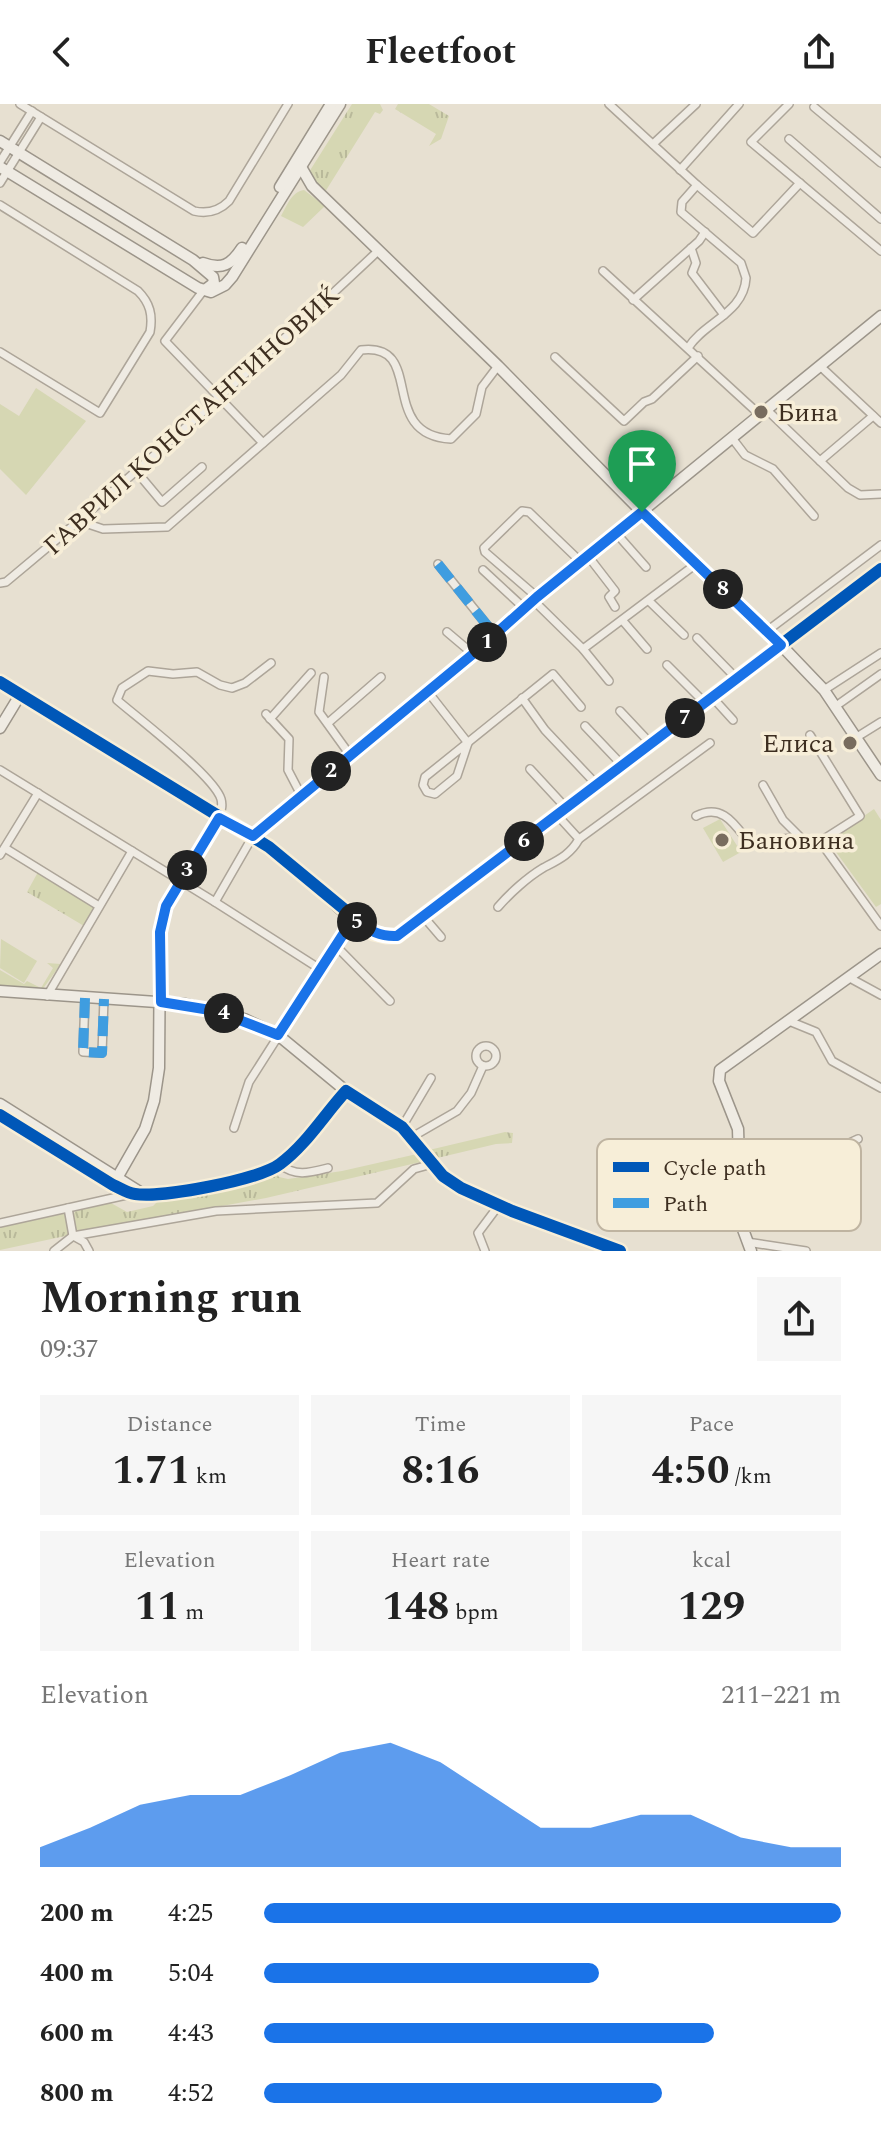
<!DOCTYPE html>
<meta charset="utf-8">
<style>
:root{--surface:#fff;--page:#f6f6f6;--text:#222;--muted:#767676;--accent:#1a73e8}
body{margin:0;font-family:Spectral,serif;background:var(--page);color:var(--text);height:100vh;display:flex;flex-direction:column;font-size:30px;white-space:nowrap}
*{box-sizing:border-box;margin:0}
p{font-size:26px;color:var(--muted)}
.icon{flex:none;width:44px;height:44px;fill:none;stroke:currentColor;stroke-width:2;stroke-linecap:round;stroke-linejoin:round}
.map{position:relative;height:1147px;overflow:hidden}
.panel{display:flex;flex-direction:column;background:var(--surface);flex:1}
.panel>*{flex:none}
.pin{position:absolute;display:grid;place-items:center;width:68px;height:68px;color:#fff;margin:-82px -34px;border-radius:50% 50% 50% 0;rotate:-45deg;box-shadow:0 0 8px #0007}
.pin .icon{rotate:45deg}
.km{position:absolute;width:40px;height:40px;margin:-20px;border-radius:50%;background:#222;color:#fff;font-size:22px;line-height:40px;text-align:center}
.round{display:grid;place-items:center;flex:none;width:84px;height:84px;border-radius:0px;background:var(--page)}
.overview{display:flex;align-items:center;justify-content:space-between;height:136px;padding:0 40px}
h1{font-size:44px;font-weight:700;line-height:60px}
.figures{display:grid;grid-template-columns:repeat(3,1fr);gap:12px;height:136px;padding:8px 40px}
.figures div{display:grid;align-content:center;border-radius:0px;background:var(--page);text-align:center}
.figures b{font-size:40px;font-weight:700}
.figures small{font-size:22px;font-weight:400}
.figures p{font-size:22px}
.chart{height:224px;padding:16px 40px}
.chart p{display:flex;justify-content:space-between}
.chart svg{width:100%;height:144px;margin-top:8px;fill:var(--accent);opacity:.7}
ul{padding:0 40px;list-style:none;font-size:26px}
li{display:grid;grid-template-columns:128px 96px 1fr;align-items:center;height:60px}
li i{height:20px;border-radius:10px;background:var(--accent)}
header{display:flex;justify-content:space-between;align-items:center;height:104px;padding:0 40px;background:var(--surface);font-size:36px;font-weight:700}
.map>svg:first-child{display:block}
</style>
<header><svg class="icon" aria-label="back" viewBox="0 0 24 24"><path d="M15 5l-7 7 7 7"/></svg>Fleetfoot<svg class="icon" aria-label="share" viewBox="0 0 24 24"><path d="M12 15V3M7 8l5-5 5 5M5 13v7h14v-7"/></svg></header>
<div class="map">
<svg width="881" height="1147" viewBox="0 0 881 1147">
<defs>
<pattern id="grass-tufts" width="24" height="20" patternUnits="userSpaceOnUse" patternTransform="scale(2)"><rect width="24" height="20" fill="#d6d7b3"/><path d="M3 7l-1-3M5 7V3M7 7l1-3M15 17l-1-3M17 17v-4M19 17l1-3" fill="none" stroke="#b9b99a"/></pattern>
</defs>
<rect width="100%" height="100%" fill="#e7e0d1"/>
<g fill="url(#grass-tufts)">
<path d="M352,0H380L383,6L380,10L375,8L325,88L317,81L309,68Z"/>
<path d="M398,0H429L449,12L441,35L429,42L436,30L395,5Z"/>
<path d="M38,768L93,801V806L84,822L27,788Z"/>
<path d="M47,859L61,860L42,886L0,882V866L24,880L27,877L41,884L53,864Z"/>
<path d="M505,1028L513,1029L512,1039L496,1040L433,1055L429,1046Z"/>
<path d="M417,1050L425,1057L266,1094L75,1129L72,1114L76,1105L111,1099L127,1108L153,1102L158,1097L275,1068L279,1073L288,1075L342,1067Z"/>
<path d="M65,1108L70,1131L0,1146V1122Z"/>
</g>
<g fill="#d6d7b3">
<path d="M304,86L325,102L303,123L281,112C287,102 291,88 304,86Z"/>
<path d="M36,284L86,317L26,391L0,365V300L19,312Z"/>
<path d="M874,705L881,716V800L876,803L828,737Z"/>
<path d="M720,715L741,748L723,758L703,724Z"/>
<path d="M1,835L37,857L24,879L0,864Z"/>
</g>
<g fill="none" stroke-linecap="round" stroke-linejoin="round">
<g stroke="#ada599" stroke-width="10">
<g id="street">
<path d="M20,0L194,107C207,110 219,107 229,97L288,0"/>
<path d="M609,0L697,81L753,129L800,79"/>
<path d="M789,0L751,38L881,147"/>
<path d="M814,3L881,59"/>
<path d="M789,35L881,115"/>
<path d="M653,40L696,0"/>
<path d="M0,58L32,7"/>
<path d="M680,66L739,0"/>
<path d="M0,79L41,13"/>
<path d="M0,101L138,187C150,199 153,211 150,228L100,309L0,248"/>
<path d="M691,144L696,159L692,169L724,211"/>
<path d="M603,167L760,311"/>
<path d="M203,187L165,237L263,339"/>
<path d="M633,196L699,137L705,128"/>
<path d="M688,244C704,218 744,209 746,174L741,159L681,108L682,98L697,81"/>
<path d="M555,253L624,317L644,298L652,295L698,252"/>
<path d="M820,262L881,319"/>
<path d="M767,306L848,384L860,391L881,390"/>
<path d="M732,334L745,351L773,365L814,412"/>
<path d="M820,357L873,312"/>
<path d="M136,367L162,398L202,363"/>
<path d="M79,417L103,425L167,423L341,271L361,246C427,238 376,331 451,335L476,310L482,283L498,262"/>
<path d="M616,429L646,463"/>
<path d="M588,452L615,487L609,493L615,503"/>
<path d="M438,460L495,531"/>
<path d="M483,466L524,504"/>
<path d="M0,479L6,478C134,372 257,261 378,147"/>
<path d="M537,493L485,448L484,444L522,407L529,408L581,458"/>
<path d="M533,496L583,545L609,577"/>
<path d="M649,497L684,531"/>
<path d="M623,517L647,545"/>
<path d="M767,527L881,441"/>
<path d="M447,528L473,550"/>
<path d="M697,534L737,575"/>
<path d="M781,541L881,465"/>
<path d="M583,545L696,460"/>
<path d="M667,561L705,599"/>
<path d="M324,573L319,608L350,651"/>
<path d="M824,586L881,549"/>
<path d="M428,588L468,639"/>
<path d="M522,594L545,626L597,681"/>
<path d="M713,594L733,616"/>
<path d="M836,602L881,570"/>
<path d="M620,607L651,640"/>
<path d="M266,610L289,635L288,666L301,691"/>
<path d="M270,615L311,569"/>
<path d="M328,619L381,573"/>
<path d="M585,622L623,662"/>
<path d="M810,631L860,712L824,735L822,740L881,822"/>
<path d="M857,633L881,618"/>
<path d="M468,639L457,672L435,690L427,688L423,681L425,673L553,570L581,603"/>
<path d="M530,665L567,705"/>
<path d="M0,666L215,798L320,865"/>
<path d="M763,681L783,716L800,733"/>
<path d="M558,712L579,735"/>
<path d="M696,712C724,698 736,723 751,741C778,735 796,730 822,741"/>
<path d="M219,714C221,707 223,702 221,695C214,672 139,615 117,596L122,584L148,567L173,570L197,568L220,581L232,584L245,579L271,559"/>
<path d="M5,744L99,802"/>
<path d="M0,751L38,689"/>
<path d="M215,798L253,732"/>
<path d="M498,803C510,789 528,773 543,764C558,756 570,751 579,735L710,639"/>
<path d="M423,812L441,833"/>
<path d="M336,842L390,897"/>
<path d="M848,873L881,891"/>
<path d="M47,892L132,747"/>
<path d="M85,894L83,948L102,949L104,895"/>
<path d="M789,917L816,928L832,957L881,984"/>
<circle cx="486" cy="952" r="10"/>
<path d="M402,1023L431,974"/>
<path d="M234,1024L249,978L353,815"/>
<path d="M412,1033L457,1007L471,989L483,962"/>
<path d="M279,1060C296,1073 309,1069 328,1064"/>
<path d="M739,1072L779,1064L803,1053L832,1047L858,1035"/>
<path d="M68,1104L73,1132"/>
<path d="M0,1119L131,1090"/>
<path d="M75,1133L84,1138L89,1147"/>
<path d="M747,1138L806,1147"/>
<path d="M54,1147L73,1132L216,1107L377,1099L414,1065L432,1060"/>
<path d="M485,1147L478,1129L499,1101"/>
</g>
</g>
<g stroke="#9c958a" stroke-width="13">
<g id="secondary">
<path d="M0,37L193,156L213,173L214,179L205,186"/>
<path d="M0,63L198,184L211,188L225,181L232,173L340,0"/>
<path d="M301,63L312,82L498,262L642,408L781,541L824,586L881,671"/>
<path d="M280,83L331,0"/>
<path d="M203,159C222,166 231,161 242,144"/>
<path d="M0,578C62,617 124,655 187,693C225,717 264,737 299,766C327,789 358,834 397,832L781,541"/>
<path d="M0,624L20,591"/>
<path d="M253,732L473,550L537,493L881,212"/>
<path d="M0,887L185,900L244,915L278,931L346,987L402,1023L443,1072L461,1084L512,1107L620,1147"/>
<path d="M0,1000L143,1090"/>
<path d="M0,1011L113,1081C120,1084 127,1089 135,1090C162,1094 259,1076 280,1060C306,1041 324,1011 346,987"/>
<path d="M113,1081L145,1025L154,997L159,964L160,828L166,802L219,714"/>
<path d="M751,1147L741,1120L738,1025L719,977L720,966L881,850"/>
</g>
</g>
<use href="#street" stroke="#efebe3" stroke-width="7"/>
<use href="#secondary" stroke="#efebe3" stroke-width="10"/>
<g stroke="#3f9de0" stroke-width="10" stroke-dasharray="20 10" stroke-linecap="butt">
<path d="M438,460L495,531"/>
<path d="M85,894L83,948L102,949L104,895"/>
</g>
<g stroke="#f7eed8" stroke-width="17">
<g id="cycleway">
<path d="M0,578L269,743L373,829L386,832H397L881,465"/>
<path d="M0,1011L113,1081C120,1084 127,1089 135,1090C162,1094 259,1076 280,1060C306,1041 324,1011 346,987L402,1023L443,1072L461,1084L512,1107L620,1147"/>
</g>
</g>
<use href="#cycleway" stroke="#0057b8" stroke-width="12"/>
</g>
<g fill="none" stroke-linecap="round" stroke-linejoin="round">
<g stroke="#fff" stroke-width="16">
<path id="route" d="M642,408L781,541L397,832C378,833 368,825 353,815L278,931L216,907L161,898L160,828L166,802L219,714L253,732L473,550L537,493Z"/>
</g>
<use href="#route" stroke="#1a73e8" stroke-width="10"/>
</g>
<g fill="#786c5e" stroke="#f7eed8" stroke-width="3">
<circle cx="761" cy="308" r="8"/>
<circle cx="850" cy="639" r="8"/>
<circle cx="722" cy="736" r="8"/>
</g>
<g text-anchor="middle" stroke-width="7" stroke-linejoin="round" paint-order="stroke">
<g font-size="26" fill="#3d2e20" stroke="#f7eed8" text-anchor="start">
<text x="777" y="317">Бина</text>
<text x="834" y="648" text-anchor="end">Елиса</text>
<text x="738" y="745">Бановина</text>
</g>
<g font-size="26" fill="#3d2e20" stroke="#f7eed8">
<text transform="translate(191 316) rotate(-42)" y="9">ГАВРИЛ КОНСТАНТИНОВИЌ</text>
</g>
</g>
<rect x="597" y="1035" width="264" height="92" rx="12" fill="#f7eed8" stroke="#bfb4a1" stroke-width="2"/>
<rect x="613" y="1058" width="36" height="10" fill="#0057b8"/>
<rect x="613" y="1094" width="36" height="10" fill="#3f9de0"/>
<g font-size="22" fill="#3d2e20">
<text x="663" y="1071">Cycle path</text>
<text x="663" y="1107">Path</text>
</g>
</svg>
<div class="pin" style="left:642px;top:408px;background:#1e9e55"><svg class="icon" aria-label="arrive" viewBox="0 0 24 24"><path d="M6 21V4h12l-3 4 3 4H6"/></svg></div>
<b class="km" style="left:487px;top:538px">1</b>
<b class="km" style="left:331px;top:667px">2</b>
<b class="km" style="left:187px;top:766px">3</b>
<b class="km" style="left:224px;top:909px">4</b>
<b class="km" style="left:357px;top:818px">5</b>
<b class="km" style="left:524px;top:737px">6</b>
<b class="km" style="left:685px;top:614px">7</b>
<b class="km" style="left:723px;top:485px">8</b>
</div>
<section class="panel">
<div class="overview"><div><h1>Morning run</h1><p>09:37</p></div><a class="round"><svg class="icon" aria-label="share" viewBox="0 0 24 24"><path d="M12 15V3M7 8l5-5 5 5M5 13v7h14v-7"/></svg></a></div>
<div class="figures">
<div><p>Distance</p><b>1.71<small> km</small></b></div>
<div><p>Time</p><b>8:16</b></div>
<div><p>Pace</p><b>4:50<small> /km</small></b></div>
</div>
<div class="figures">
<div><p>Elevation</p><b>11<small> m</small></b></div>
<div><p>Heart rate</p><b>148<small> bpm</small></b></div>
<div><p>kcal</p><b>129</b></div>
</div>
<div class="chart"><p><span>Elevation</span>211–221 m</p>
<svg viewBox="0 0 160 44" preserveAspectRatio="none"><path d="M0 44V38L10 32L20 25L30 22L40 22L50 16L60 9L70 6L80 12L90 22L100 32L110 32L120 28L130 28L140 35L150 38L160 38V44z"/></svg>
</div>
<ul>
<li><b>200 m</b>4:25<i style="width:100%"></i></li>
<li><b>400 m</b>5:04<i style="width:58%"></i></li>
<li><b>600 m</b>4:43<i style="width:78%"></i></li>
<li><b>800 m</b>4:52<i style="width:69%"></i></li>
</ul>
</section>
